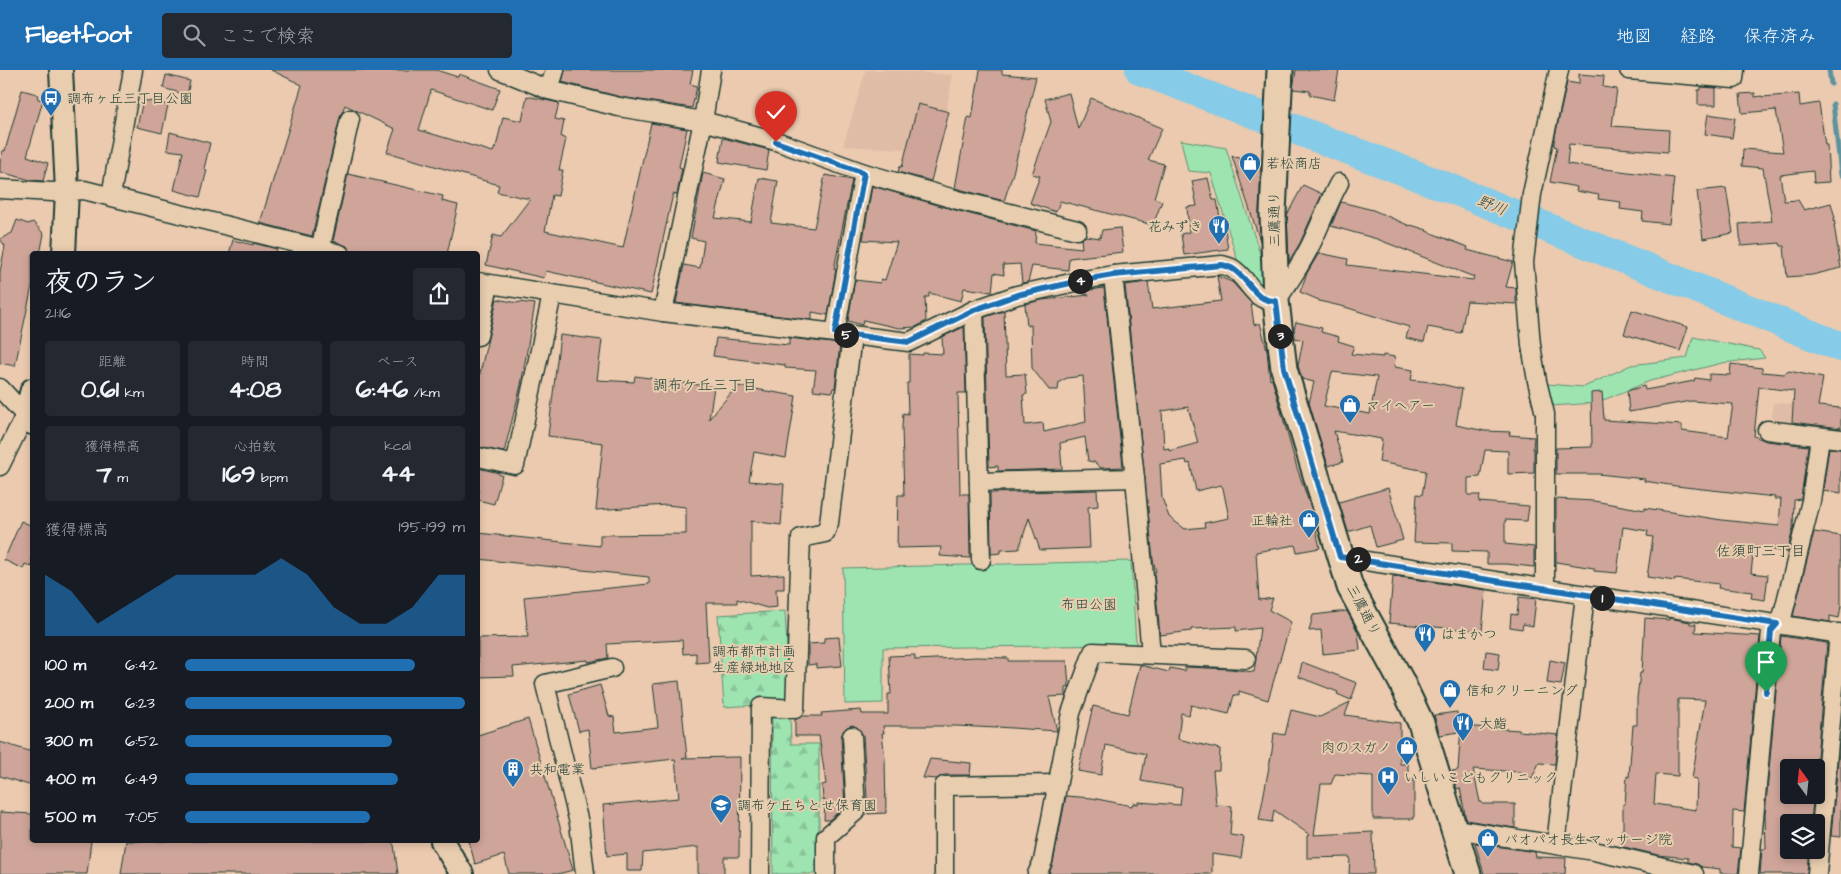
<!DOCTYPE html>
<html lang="ja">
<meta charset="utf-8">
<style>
:root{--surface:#171b24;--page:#242831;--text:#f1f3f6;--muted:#9ea1a6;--accent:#1f6fb2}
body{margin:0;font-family:"Architects Daughter","Klee One",sans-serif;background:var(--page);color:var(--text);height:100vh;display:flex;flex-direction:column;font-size:19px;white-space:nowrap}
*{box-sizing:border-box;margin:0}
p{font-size:16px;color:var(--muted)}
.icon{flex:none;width:28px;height:28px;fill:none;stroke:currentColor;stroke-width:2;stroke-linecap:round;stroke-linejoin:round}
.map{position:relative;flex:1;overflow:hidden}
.panel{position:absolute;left:30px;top:181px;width:450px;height:592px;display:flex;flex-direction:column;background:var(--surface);border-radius:5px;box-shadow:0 2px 8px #0003}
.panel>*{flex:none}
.needle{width:32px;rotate:345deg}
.fabs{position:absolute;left:1780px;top:689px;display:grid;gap:10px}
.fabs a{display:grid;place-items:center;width:45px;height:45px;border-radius:5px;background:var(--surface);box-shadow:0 2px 8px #0003;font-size:25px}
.pin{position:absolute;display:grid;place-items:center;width:42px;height:42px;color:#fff;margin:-51px -21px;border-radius:50% 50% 50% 0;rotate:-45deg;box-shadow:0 0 5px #0007}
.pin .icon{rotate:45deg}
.km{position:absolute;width:25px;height:25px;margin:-12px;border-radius:50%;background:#222;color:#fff;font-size:14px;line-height:25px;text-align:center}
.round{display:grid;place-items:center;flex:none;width:52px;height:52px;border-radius:5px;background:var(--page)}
.overview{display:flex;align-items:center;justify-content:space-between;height:85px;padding:0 15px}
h1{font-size:28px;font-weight:700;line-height:38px}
.figures{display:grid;grid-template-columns:repeat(3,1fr);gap:8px;height:85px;padding:5px 15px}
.figures div{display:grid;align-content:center;border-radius:5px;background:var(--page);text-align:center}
.figures b{font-size:25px;font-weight:700}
.figures small{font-size:14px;font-weight:400}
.figures p{font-size:14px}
.chart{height:140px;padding:10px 15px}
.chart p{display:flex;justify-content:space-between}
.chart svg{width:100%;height:90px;margin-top:5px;fill:var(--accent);opacity:.7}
ul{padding:0 15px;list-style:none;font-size:16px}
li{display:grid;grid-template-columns:80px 60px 1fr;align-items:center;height:38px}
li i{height:12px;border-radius:6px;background:var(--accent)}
header{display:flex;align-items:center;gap:30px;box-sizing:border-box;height:70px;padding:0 25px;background:var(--accent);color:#fff}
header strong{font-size:24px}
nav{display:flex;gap:28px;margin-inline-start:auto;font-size:18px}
.search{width:350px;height:45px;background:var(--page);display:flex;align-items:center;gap:12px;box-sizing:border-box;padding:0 18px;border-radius:5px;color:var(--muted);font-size:19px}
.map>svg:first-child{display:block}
</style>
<header>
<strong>Fleetfoot</strong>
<div class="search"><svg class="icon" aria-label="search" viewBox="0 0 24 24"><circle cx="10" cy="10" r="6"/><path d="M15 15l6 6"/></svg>ここで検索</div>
<nav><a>地図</a><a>経路</a><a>保存済み</a></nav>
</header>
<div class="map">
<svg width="1841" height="804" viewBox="0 0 1841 804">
<defs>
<pattern id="forest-firs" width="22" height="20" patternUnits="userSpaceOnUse" patternTransform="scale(1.25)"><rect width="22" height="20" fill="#9ee4b1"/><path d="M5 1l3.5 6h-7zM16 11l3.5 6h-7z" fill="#88c499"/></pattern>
</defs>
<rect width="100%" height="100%" fill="#ebcaaf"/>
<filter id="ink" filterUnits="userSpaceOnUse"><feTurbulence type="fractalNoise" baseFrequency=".02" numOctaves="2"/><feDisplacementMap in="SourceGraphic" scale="10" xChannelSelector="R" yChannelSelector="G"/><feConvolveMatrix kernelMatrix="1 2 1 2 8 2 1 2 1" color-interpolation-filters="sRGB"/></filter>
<g filter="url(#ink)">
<g fill="#dfbca6">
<path d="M866,0H887L953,5L939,81L843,76Z"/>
<path d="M1773,333L1793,334L1792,355L1775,354L1772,348Z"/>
</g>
<g fill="#9ee4b1" stroke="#5e9072">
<path d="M1181,70L1226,78L1264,196V217L1257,218L1238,192L1211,103L1188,101Z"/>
<path d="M1693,267L1759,280L1765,288L1722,293L1650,311L1596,333L1550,336L1546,314L1584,317L1631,295L1687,288Z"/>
<path d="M1131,491L1136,575L883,578V633L845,634L843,498Z"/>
</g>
<g fill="url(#forest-firs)" stroke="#5e9072">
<path d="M785,541L790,633L724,637L718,545Z"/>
<path d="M772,644H790L791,674H819V804H773Z"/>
</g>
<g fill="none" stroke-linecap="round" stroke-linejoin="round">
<g stroke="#5d929f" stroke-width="5">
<path d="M1829,0L1831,14"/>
<path d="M1833,34L1841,105"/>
<path d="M1840,277L1841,274"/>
</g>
<path stroke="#86cbe7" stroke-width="30" d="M1140,0L1462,123L1841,277"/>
</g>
<g fill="#cfa599" stroke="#1f3d34" fill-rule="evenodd">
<path d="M271,0H436L458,7L459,4L500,19L492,40L431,20L419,60L493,82L495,77H496L503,47L522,51L527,26L559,33L555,49L564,51L561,67L566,69L559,100H563L558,126L552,125L545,161L623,178L651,53L687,59L679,97L682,98L677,125L673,124L651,224L546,201L544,208L486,195L493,165L501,167L530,129L497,122L499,115L387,82L395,59L345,35L340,47L312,166L260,153L302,15Z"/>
<path d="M565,0H693L690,14L697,16L692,38L621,27L562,12Z"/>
<path d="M980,0H1002V4L1036,7L1013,103L1004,131L955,118L968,47L972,48Z"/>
<path d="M1296,0H1339L1334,30L1310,25V21L1293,19Z"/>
<path d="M1579,4L1604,6L1603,17L1617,19L1612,56L1669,60L1668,82L1569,74L1567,94L1674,108L1669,154L1642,151L1643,142L1620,139L1621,132L1598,129L1599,125L1576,121L1577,117L1550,112L1557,77L1554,76V71L1567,12L1579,14Z"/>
<path d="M166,5L190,11L187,25L163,18Z"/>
<path d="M1701,17L1716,18V35H1698V20H1701Z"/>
<path d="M22,20L37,24L38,29L43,30L27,86L48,93L43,111L31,110L0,102V93L3,80L5,81Z"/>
<path d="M1069,23L1078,59L1091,28L1162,58L1148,90L1164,94L1154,128L1162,131L1153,155L1060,131L1056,142L1030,133L1040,106L1032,104L1051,52L1045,29Z"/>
<path d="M1755,23V27L1762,26V27L1799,24L1800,36L1819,33L1825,75H1827L1829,112L1814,113L1813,101L1780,105L1784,131L1798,130L1804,140L1831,133L1835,148H1834L1835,155H1834L1841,198L1812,205L1787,207L1784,176H1781L1780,173L1741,176L1739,154L1772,151L1763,98L1742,96L1743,79L1783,82L1776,40L1742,43L1740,24Z"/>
<path d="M143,30L168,35L162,63L137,57Z"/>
<path d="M918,34L949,42L931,111L898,102L900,96L902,97Z"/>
<path d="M1708,44L1735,48L1732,68L1705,64Z"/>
<path d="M170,62L210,73L204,99L207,100L200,127L174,120L183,82L167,80Z"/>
<path d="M723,68L769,80L766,100L719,92Z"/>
<path d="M1232,86L1261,95L1259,142L1260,171Z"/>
<path d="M703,103L725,109L715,148L751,152L759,108L778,111L771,153L814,158L825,105L852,110L834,199H836L828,245L812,242V250L676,233L684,195L700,198L704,171L691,168Z"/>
<path d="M348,104L443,126L442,131L458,135L447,184H385L363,179L362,184H350L347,176L333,171Z"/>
<path d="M1208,108L1213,130H1217L1222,160L1225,159L1228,179L1184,185L1181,164L1189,162L1187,137L1197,136L1192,111Z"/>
<path d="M1303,115L1322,124L1300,173L1289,191L1287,145Z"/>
<path d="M872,116L955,140L1036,161L1035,173L1082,178L1081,169L1086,166L1100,168L1102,160L1120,158L1123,182L1069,188L1068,200L1032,196L1028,212L1022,213L1020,194L1003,195L1004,205L994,203L992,222L964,218L961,231L929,223V227H925L926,251L916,257L899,258L863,250L862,255L848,251L855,210L880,213L881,209L885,210L897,172L863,170Z"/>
<path d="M1726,118L1733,163L1703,169L1697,121Z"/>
<path d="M1341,132L1373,140L1410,156L1411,155L1427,160L1426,161L1468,177L1467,180L1513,192L1506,217L1516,218V234L1467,231L1461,263L1428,257L1424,272L1406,268L1409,257L1345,237L1319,231V230L1300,222L1307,203L1319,183L1348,189L1347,195L1473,210L1474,207L1377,169L1331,156Z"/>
<path d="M17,150L28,154L33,152L44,164L40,184H32V216L15,296L0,293V202L5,176L0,169L12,163Z"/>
<path d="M233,170L253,175V173L277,179L276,184H229Z"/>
<path d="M1217,206L1232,212L1251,233L1254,255L1260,253L1267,280L1270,310L1272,309L1297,398L1312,441L1320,478L1297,482L1295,475L1256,482L1259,530L1273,528L1269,540L1291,552L1268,630L1239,621V626L1234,625L1229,644L1191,635L1189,645L1181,643L1178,669L1220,679L1219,700H1213L1216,735L1232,736L1230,765L1244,767L1241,788L1212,784V804H1049L1053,793L1066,726L1092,728L1132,736L1133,733L1138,734V732L1180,735L1182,718L1141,711L1146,684L1106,675L1101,705L1078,701L1093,636L1128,644L1140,595L1169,602L1170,598L1185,601V597L1230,599L1254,602L1260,558L1236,561V557L1191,559V561L1160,565L1154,502H1156L1153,490L1125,215L1148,212L1152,239L1221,231ZM1188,337L1198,373L1169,381V378L1164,379L1162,341ZM1186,390L1187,394L1190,393L1196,421L1221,415L1223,418L1229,448L1204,453L1205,457L1185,459L1169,447L1162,428L1160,394Z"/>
<path d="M1104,218L1123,397L1101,398L1094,392L1088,391L1085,367L1060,373L1062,399L998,401V396L989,397L985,247L1004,241L1006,305L1025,304L1027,324L1023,325L1025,355L1043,353L1044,362L1086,352L1083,306L1067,308L1059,312L1058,320H1049L1032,298L1031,255L1027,256L1025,234L1042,230L1089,225L1077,222Z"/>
<path d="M497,229L518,233L519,232L535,234L521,315L504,382L478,377V312Z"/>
<path d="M1632,240L1688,257L1680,281L1624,264Z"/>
<path d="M1296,252L1322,258L1321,262L1339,267L1338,271L1354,276L1351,284L1383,287V285L1395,287L1394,297L1413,300L1411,310L1432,312L1462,319L1456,355L1485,361L1510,362L1509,365L1534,367L1533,379H1534V403L1508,404V381L1485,380L1480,407L1468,408V425H1480L1479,432L1529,436L1527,451L1505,450V474L1534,477V497L1506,494H1487V482L1452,481V473L1414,472L1417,424L1422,425L1426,401L1379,392L1382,369L1334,361L1343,392L1328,396L1309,333L1314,312L1302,309L1298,296L1303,270L1295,268L1294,259ZM1332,302L1377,307L1370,344L1324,336Z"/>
<path d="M964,257L966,323H958L960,424H969L970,488L940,486L941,477L897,478L898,425H904L902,357L903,343L908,344L907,313H909V284L923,285V283L943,284L942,267Z"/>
<path d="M560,265L602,270L597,310L634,312L635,306L714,317L709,349L737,316L796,326L786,388L754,382L749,411L784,414L781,455L751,451V506L784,504V519H776L777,537L767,538L737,529V533H706L709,592L696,593V583L683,584L682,570L607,574L608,588L588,592V590L513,597L514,606L478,607V568L528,567L524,527L649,514V507L478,489V463L600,476V465L686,464V437L666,435L596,440L603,373L548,366Z"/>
<path d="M716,268L789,275V268L840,274L835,318H833L832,322L813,320L816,300L785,298V295L713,286Z"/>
<path d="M1731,294L1762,298V302L1784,304L1789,301L1823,308L1818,336L1841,338V358L1792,352L1794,321L1759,317L1754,366L1766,371L1808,376L1801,429L1794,430L1793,459L1787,482L1754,477L1751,503L1768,505L1765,530L1751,528L1752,522L1718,518L1719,514L1675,509V511L1647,507L1653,467L1647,466L1648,461L1623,457L1617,503L1594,501V498L1556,492V429L1594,431L1645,440V438L1722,450L1779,456L1781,429H1774L1775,427L1676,416L1644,411L1645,409L1598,404H1556V378L1592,377L1591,323L1602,322L1604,350L1682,355V361L1728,367L1733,334L1691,331L1629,342L1627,321L1644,316L1645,320L1694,311L1695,308L1709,310V304L1730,305Z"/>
<path d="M1829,378L1841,379V423L1823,420Z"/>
<path d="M478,398L499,403V405H502L494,434L478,430Z"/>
<path d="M1388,418L1403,470L1376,477L1370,455L1348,462L1339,432Z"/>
<path d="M1097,420L1098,436L1088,437L1090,478L1040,480L1029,448L1019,479L1001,480V483L991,484L990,423Z"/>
<path d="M21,451L32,456V497L25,494L23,499L4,490Z"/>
<path d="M1814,462L1841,466V536L1839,548L1830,546V552L1793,546Z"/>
<path d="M1393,506L1486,520L1482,561L1389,553Z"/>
<path d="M1519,527L1536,529L1533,556L1523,554L1522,559L1510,557L1511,544L1517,545Z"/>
<path d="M1347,541L1358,562L1360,580L1323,584L1321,560L1309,561L1313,545Z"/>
<path d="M1645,548L1669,550V548L1690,552V554H1696L1695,562L1760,566L1744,742L1733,741L1732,777L1741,778L1738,804L1720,803V799L1702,797L1697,794L1688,792V788L1658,785L1620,776L1621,760H1623V734H1625L1627,706L1629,707L1633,655H1637V628L1640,603H1642ZM1678,629L1705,630L1692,708L1697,709L1696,740L1654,734L1656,704L1678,706Z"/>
<path d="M1781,566L1827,573L1816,698H1789V725H1814L1811,748L1789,746V780H1809L1807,804H1760L1762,779H1766L1765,745Z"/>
<path d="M839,567L842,596L816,598V594L808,595V574L824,573V568Z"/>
<path d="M1486,581L1500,583L1498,600L1484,598Z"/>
<path d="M915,585V590L977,587L1008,588V591H1067L1069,617L1066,618V626L1049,627L1057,661L997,657V658L956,656H883L884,663H882L885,689L886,743L868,744L863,665L857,657L852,655L847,657L843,661L841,667L845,736L829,750H824L825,730H823L822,715L826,714L819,666H795V650L802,646H822L821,643L861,640L862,644H888V624H891L889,586Z"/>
<path d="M1550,590L1565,593L1561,615L1547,613Z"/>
<path d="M1302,592L1357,613L1351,630L1337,624L1338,622L1299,607Z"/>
<path d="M679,611L687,687L682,688L740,687L739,787H724V804H698V777L643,783L642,801H627V784L607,786L603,735L679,728L675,689L592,698L588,659L579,661L569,624L600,615L609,646L614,647L616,662L658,657L653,614Z"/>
<path d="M1350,632L1345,645L1400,653V694H1408V709H1414V749H1373V706L1335,704L1331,714H1321L1314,765L1373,762L1374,804H1349L1350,787L1307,788V766L1310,765L1274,740L1272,752L1259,750L1272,681L1274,663L1285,665L1291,640L1320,647Z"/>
<path d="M1457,642L1459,662L1440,665L1434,645Z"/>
<path d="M528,649L573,800L558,804H509L504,785L475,794L469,771H478V665Z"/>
<path d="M1461,656L1519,660V661L1558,665L1555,694L1539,693L1532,708L1521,707V702L1473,699L1480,732H1482V734H1515V758L1466,750L1460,718L1457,719L1452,701L1458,700Z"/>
<path d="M1840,670H1841V767L1831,766Z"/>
<path d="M0,672L32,682V716L0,706Z"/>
<path d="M930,689L971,693L970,705H944L937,709L923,708Z"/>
<path d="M0,742L32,744V771H91L87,804H0Z"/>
<path d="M126,771H390L394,775L398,804H121Z"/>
<path d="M1475,773L1535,782L1536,787L1566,788L1565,804H1484Z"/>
</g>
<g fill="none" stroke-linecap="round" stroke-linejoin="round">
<g stroke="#1f3d34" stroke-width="21">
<g id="minor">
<path d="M500,0L549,20L619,37L703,51L663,242"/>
<path d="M711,0L703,51L776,71L864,103L958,130L1077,160"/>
<path d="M1629,0L1734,9L1735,0"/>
<path d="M549,20L555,0"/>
<path d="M0,119L52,122L84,120L340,184"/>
<path d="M111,126L133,0"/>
<path d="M320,180L350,49"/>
<path d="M1113,205L1135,408L1151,584"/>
<path d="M478,212L663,242L909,272L974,240L1017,225L1084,210L1113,205L1222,195C1226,196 1230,197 1233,199C1250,210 1253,232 1276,231C1290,211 1303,192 1313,170C1322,151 1329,131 1339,113"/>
<path d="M974,240L981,490"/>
<path d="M835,263L864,103"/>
<path d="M478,266L489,214"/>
<path d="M0,318L25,345L0,396"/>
<path d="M1767,360L1841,369"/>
<path d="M478,387L515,395L552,225"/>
<path d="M979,412L1135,408"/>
<path d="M1340,487L1841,564"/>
<path d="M1545,519V344L1537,311L1531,275L1524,192L1532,124L1559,0"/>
<path d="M1455,759L1594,781L1694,804"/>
<path d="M1556,774L1585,525"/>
<path d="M585,804L579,753L545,614L612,598"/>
<path d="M760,804L761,637L795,639L801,468L825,463L829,453L852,266"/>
<path d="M826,804V767L856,741L852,666"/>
<path d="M944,804V716L1057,714"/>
<path d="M1037,804L1043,791L1071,643L1093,582L1246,589"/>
<path d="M1749,804L1771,561L1782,548L1811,431L1820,367"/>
<path d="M1817,804L1839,563"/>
</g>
</g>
<g stroke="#1f3d34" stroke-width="26">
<g id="tertiary">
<path d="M61,0L67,121L64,184"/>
<path d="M32,320L25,345L32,353"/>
<path d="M442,771L462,804"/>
</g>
</g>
<g stroke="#1f3d34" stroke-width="29">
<path id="secondary" d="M1280,0L1273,143L1276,231L1284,299L1350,517L1401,611L1421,653L1468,804"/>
</g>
<use href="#minor" stroke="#e8cdaf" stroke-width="18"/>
<use href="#tertiary" stroke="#e8cdaf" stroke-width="22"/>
<use href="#secondary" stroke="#e8cdaf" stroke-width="25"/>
</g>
</g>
<g fill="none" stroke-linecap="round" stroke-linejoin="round" filter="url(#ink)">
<g stroke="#fff" stroke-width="10">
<path id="route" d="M776,72L864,103L835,263L909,272L974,240L1017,225L1084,210L1113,205L1222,195C1226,196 1230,197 1233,199C1250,210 1255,232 1276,231L1284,298L1340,487L1777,554L1771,561L1766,622"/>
</g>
<use href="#route" stroke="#1f6fb2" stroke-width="6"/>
</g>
<defs>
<g id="bus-pin" transform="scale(1.125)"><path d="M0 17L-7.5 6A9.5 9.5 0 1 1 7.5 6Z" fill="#1f6fb2" stroke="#e8cdaf"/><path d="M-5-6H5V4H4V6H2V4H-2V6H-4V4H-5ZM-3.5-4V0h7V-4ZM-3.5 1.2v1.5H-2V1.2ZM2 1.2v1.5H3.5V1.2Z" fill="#fff"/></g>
<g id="shop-pin" transform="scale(1.125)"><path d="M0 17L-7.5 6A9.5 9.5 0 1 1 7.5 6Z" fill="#1f6fb2" stroke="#e8cdaf"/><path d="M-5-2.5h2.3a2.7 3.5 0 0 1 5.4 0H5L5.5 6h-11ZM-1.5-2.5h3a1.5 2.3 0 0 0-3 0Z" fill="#fff"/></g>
<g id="restaurant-pin" transform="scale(1.125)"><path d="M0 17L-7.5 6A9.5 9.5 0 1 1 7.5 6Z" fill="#1f6fb2" stroke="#e8cdaf"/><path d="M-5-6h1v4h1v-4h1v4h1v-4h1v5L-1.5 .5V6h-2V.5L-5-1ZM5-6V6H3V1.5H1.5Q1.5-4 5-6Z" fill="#fff"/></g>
<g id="building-pin" transform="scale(1.125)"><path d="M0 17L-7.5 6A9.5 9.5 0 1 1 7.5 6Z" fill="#1f6fb2" stroke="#e8cdaf"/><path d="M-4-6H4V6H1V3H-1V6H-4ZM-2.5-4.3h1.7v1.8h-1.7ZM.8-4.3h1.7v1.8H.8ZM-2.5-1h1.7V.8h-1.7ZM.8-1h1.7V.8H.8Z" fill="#fff"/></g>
<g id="hospital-pin" transform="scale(1.125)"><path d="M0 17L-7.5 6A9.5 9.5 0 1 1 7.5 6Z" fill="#1f6fb2" stroke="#e8cdaf"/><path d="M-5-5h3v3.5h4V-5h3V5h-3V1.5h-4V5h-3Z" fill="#fff"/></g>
<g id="school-pin" transform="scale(1.125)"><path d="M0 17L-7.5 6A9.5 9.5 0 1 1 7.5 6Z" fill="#1f6fb2" stroke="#e8cdaf"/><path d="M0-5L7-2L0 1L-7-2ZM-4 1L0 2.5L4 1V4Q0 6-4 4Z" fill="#fff"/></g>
</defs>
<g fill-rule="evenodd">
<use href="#bus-pin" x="51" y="28"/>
<use href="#shop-pin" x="1250" y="93"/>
<use href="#restaurant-pin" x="1219" y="156"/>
<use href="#shop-pin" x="1350" y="335"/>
<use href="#shop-pin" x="1309" y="450"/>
<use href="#restaurant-pin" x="1425" y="564"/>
<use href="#shop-pin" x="1450" y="620"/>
<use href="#restaurant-pin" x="1463" y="653"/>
<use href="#shop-pin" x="1407" y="677"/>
<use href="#building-pin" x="513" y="699"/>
<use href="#hospital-pin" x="1388" y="707"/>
<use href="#school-pin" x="721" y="735"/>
<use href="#shop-pin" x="1488" y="769"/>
</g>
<g text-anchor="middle" stroke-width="4" stroke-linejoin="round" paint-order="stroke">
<g font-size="14" fill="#1f3d34" stroke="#e8cdaf" text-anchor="start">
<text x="67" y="33">調布ヶ丘三丁目公園</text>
<text x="1266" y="98">若松商店</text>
<text x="1203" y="161" text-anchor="end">花みずき</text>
<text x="1366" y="340">マイヘアー</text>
<text x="1293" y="455" text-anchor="end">正輪社</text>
<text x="1441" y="569">はまかつ</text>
<text x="1466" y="625">信和クリーニング</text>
<text x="1479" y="658">大鮨</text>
<text x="1391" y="682" text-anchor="end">肉のスガノ</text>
<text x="529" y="704">共和電業</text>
<text x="1404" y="712">いしいこどもクリニック</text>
<text x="737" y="740">調布ケ丘ちとせ保育園</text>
<text x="1504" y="774">パオパオ長生マッサージ院</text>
</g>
<g font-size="14" fill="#1f3d34" stroke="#e8cdaf">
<text transform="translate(1274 149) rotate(-91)" y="5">三鷹通り</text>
<text transform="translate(1364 540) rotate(62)" y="5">三鷹通り</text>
</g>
<g font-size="14" fill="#25453a" stroke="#e8cdaf">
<text x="1089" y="539">布田公園</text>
<text x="754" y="586">調布都市計画<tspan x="754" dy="16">生産緑地地区</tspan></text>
</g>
<g font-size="15" font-style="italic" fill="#24443d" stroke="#e8cdaf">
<text transform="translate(1492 135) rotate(22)" y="5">野川</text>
</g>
<g font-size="15" fill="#1f3d34" stroke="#e8cdaf">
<text x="705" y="320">調布ケ丘三丁目</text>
<text x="1761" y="486">佐須町三丁目</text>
</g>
</g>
</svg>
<div class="fabs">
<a><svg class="needle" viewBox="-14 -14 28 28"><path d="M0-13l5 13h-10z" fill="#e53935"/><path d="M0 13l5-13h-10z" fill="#9ea1a6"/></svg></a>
<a><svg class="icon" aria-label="layers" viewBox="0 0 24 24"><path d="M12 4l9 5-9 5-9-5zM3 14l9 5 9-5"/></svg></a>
</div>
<div class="pin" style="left:1766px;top:622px;background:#1e9e55"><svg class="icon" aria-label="arrive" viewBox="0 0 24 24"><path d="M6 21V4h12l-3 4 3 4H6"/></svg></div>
<div class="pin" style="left:776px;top:72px;background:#d93025"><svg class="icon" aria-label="check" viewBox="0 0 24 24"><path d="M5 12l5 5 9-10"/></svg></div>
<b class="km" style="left:1602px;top:528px">1</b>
<b class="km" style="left:1358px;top:489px">2</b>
<b class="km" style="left:1280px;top:266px">3</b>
<b class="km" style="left:1080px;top:211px">4</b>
<b class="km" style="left:846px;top:265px">5</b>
<section class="panel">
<div class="overview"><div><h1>夜のラン</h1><p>21:16</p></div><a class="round"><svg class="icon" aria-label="share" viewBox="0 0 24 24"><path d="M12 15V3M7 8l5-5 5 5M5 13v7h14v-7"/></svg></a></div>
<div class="figures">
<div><p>距離</p><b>0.61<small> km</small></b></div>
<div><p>時間</p><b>4:08</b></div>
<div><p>ペース</p><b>6:46<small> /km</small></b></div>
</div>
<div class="figures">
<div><p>獲得標高</p><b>7<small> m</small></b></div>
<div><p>心拍数</p><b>169<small> bpm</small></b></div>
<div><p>kcal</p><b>44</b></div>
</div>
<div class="chart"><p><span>獲得標高</span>195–199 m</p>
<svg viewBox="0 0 160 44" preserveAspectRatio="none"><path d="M0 44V14L10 22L20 38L30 30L40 22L50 14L60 14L70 14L80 14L90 6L100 14L110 30L120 38L130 38L140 30L150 14L160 14V44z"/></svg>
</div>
<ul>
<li><b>100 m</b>6:42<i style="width:82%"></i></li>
<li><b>200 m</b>6:23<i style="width:100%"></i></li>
<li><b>300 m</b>6:52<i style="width:74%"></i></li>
<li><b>400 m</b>6:49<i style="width:76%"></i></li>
<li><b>500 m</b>7:05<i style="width:66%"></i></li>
</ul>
</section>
</div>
